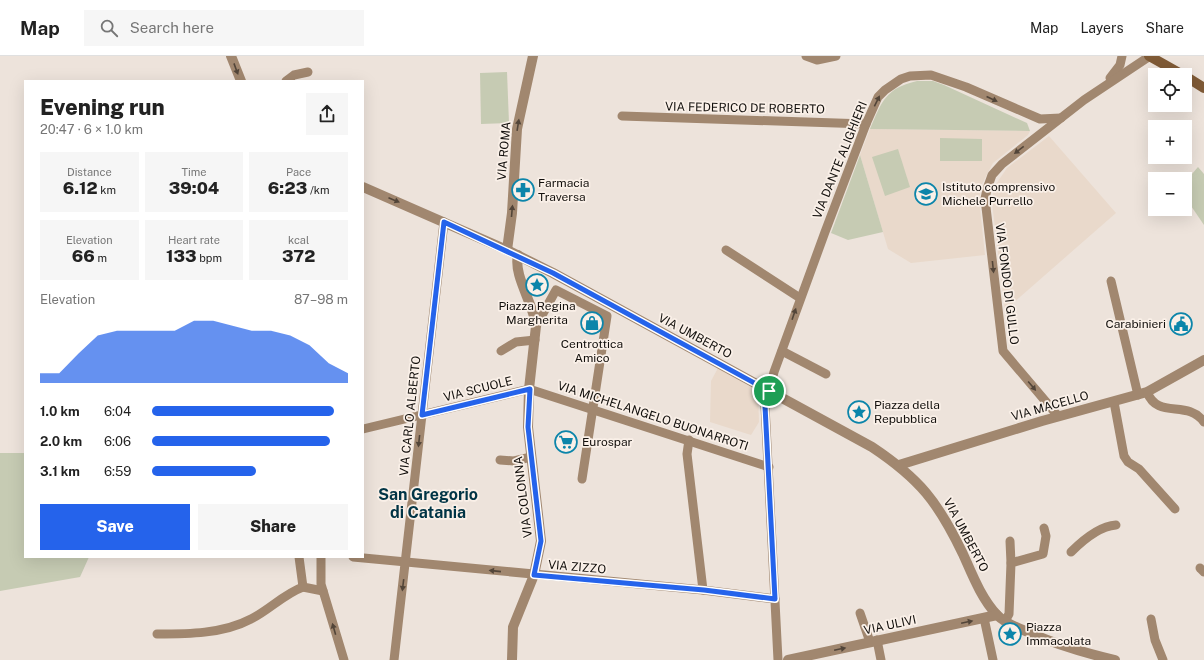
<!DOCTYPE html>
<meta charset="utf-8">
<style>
:root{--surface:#fff;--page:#f6f6f6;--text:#222;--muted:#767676;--line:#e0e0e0;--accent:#2563eb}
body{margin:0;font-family:"Public Sans",sans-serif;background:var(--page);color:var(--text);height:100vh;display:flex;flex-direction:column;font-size:15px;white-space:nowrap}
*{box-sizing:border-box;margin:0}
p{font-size:13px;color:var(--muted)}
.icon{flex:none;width:22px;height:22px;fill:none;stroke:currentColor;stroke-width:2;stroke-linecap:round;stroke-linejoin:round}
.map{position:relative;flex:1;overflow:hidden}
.drawer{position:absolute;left:24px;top:24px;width:340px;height:478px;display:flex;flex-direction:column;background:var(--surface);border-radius:0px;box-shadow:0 4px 16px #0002}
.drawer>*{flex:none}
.fabs{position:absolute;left:1148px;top:12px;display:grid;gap:8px}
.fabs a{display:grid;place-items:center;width:44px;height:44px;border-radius:0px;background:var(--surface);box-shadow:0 4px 16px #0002;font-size:20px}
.pin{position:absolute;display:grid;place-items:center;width:34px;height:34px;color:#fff;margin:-17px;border:2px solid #fff;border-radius:50%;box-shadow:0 1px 4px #0007}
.round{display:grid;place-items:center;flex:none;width:42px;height:42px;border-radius:0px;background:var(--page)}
.summary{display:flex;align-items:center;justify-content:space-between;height:68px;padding:0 16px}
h1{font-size:22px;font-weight:800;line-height:30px}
.metrics{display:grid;grid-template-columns:repeat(3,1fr);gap:6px;height:68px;padding:4px 16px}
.metrics div{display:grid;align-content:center;border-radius:0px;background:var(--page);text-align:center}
.metrics b{font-size:17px;font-weight:800}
.metrics small{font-size:11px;font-weight:400}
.metrics p{font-size:11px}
.chart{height:112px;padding:8px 16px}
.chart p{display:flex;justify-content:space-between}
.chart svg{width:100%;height:72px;margin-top:4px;fill:var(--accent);opacity:.7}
.button{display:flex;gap:8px;margin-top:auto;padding:8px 16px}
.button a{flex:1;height:46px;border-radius:0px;background:var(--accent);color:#fff;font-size:16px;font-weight:800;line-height:46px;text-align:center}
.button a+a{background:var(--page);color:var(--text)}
ul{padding:0 16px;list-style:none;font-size:13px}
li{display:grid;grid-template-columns:64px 48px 1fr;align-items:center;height:30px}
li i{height:10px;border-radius:5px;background:var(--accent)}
header{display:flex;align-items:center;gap:24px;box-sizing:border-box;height:56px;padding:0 20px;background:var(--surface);border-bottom:1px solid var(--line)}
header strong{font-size:19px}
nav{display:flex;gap:22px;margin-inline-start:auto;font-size:14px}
.search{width:280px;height:36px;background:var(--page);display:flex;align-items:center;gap:10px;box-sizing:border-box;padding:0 14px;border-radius:0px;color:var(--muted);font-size:15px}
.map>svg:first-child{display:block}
</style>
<header>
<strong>Map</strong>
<div class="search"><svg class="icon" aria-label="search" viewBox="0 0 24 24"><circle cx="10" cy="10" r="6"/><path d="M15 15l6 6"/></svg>Search here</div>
<nav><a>Map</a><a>Layers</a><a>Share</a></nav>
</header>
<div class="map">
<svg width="1204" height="604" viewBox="0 0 1204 604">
<rect width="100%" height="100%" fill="#ede3db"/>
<g fill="#e9d9cb">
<path d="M870,73L1030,75L1028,79L993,107L982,128L979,143L985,199L911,207L888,193L860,99Z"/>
<path d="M1049,80L1116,157L1005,254L992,147L993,137L996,128L1007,112Z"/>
<path d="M718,312L758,335L759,366L751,379L710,366L711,325Z"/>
</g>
<g fill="#c6cbb3">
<path d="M507,16L509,67L481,68L480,17Z"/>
<path d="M917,25H933L944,29L1027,67L1030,75L870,73C882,45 886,32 917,25Z"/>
<path d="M940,82L982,83V105H940Z"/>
<path d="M898,93L910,131L885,140L872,101Z"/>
<path d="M860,99L883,176L848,184L831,177Z"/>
<path d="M1198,111L1204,118V169L1185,141V126Z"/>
<path d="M0,397H25V501H89L80,521L0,535Z"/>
</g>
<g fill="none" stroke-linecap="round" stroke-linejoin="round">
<g stroke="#a1876f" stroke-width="9">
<path d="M806,0L817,4L836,0"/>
<path d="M1110,22L1120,9L1122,0"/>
<path d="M286,25L294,19L308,16"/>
<path d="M622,60L866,68"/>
<path d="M726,194L800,242"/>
<path d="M1111,225L1138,339"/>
<path d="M536,270L556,234L607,260L582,423"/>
<path d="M501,295L516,286L535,284"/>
<path d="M782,295L826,318"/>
<path d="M1147,336C1158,364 1187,343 1204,366"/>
<path d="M1114,346L1124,400L1128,406L1139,413L1175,453"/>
<path d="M1058,360L1003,295L985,143L987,133L992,119L1002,108L1084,44L1150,0"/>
<path d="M363,373L529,333L769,411"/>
<path d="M689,384L687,398L703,534"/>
<path d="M500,404L514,405L531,401"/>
<path d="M1010,485L1011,507"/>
<path d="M1071,496C1082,485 1100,470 1116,469"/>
<path d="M299,501L303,531L323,535"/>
<path d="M321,501V528L344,604"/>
<path d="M353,501L703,534L775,543"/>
<path d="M1200,512L1204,516"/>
<path d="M860,557L870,586"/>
<path d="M984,562L993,604"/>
<path d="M1151,563L1155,584L1163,604"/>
<path d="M1005,565L1009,558L1011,507L1043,498L1046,480L1044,472"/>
<path d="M157,578C187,578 223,578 251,563C269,554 284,538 303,531"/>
<path d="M877,584L881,604"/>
<path d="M394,604L444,166"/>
<path d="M778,604L765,350L774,316L825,176L866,68L878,41L885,34L901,23L910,20L931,19L966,31L1040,63L1061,62"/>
</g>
<g stroke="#a1876f" stroke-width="10">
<path d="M231,0L241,25"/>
<path d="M363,131L507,194L553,217L872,391C920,423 938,446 963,498C972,518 981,542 997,559C1005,567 1017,572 1028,576C1057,589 1085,597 1115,604"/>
<path d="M507,194L512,157L517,73L533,0"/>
<path d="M899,409L1042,365L1147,336L1204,304"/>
<path d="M512,604L513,571L534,519L541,485L528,371L529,333L536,270C534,248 513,220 518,199"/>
<path d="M788,604L997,559"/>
</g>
<g stroke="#7f5a36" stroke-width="10">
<path d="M1149,0L1183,19"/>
<path d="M1185,20L1204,32"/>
</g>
</g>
<defs><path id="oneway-solid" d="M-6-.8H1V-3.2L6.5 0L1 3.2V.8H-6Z"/></defs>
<g fill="#524539">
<use href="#oneway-solid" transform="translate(236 13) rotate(70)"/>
<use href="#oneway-solid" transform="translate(992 43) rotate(25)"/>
<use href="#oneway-solid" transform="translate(877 45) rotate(-64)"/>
<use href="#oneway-solid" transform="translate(518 69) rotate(-81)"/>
<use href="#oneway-solid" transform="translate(1019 94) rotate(142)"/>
<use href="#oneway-solid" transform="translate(394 144) rotate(23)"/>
<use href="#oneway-solid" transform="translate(512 155) rotate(-85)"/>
<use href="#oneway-solid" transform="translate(993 211) rotate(84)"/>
<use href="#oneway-solid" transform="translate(794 258) rotate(-71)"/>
<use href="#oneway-solid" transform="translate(1032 330) rotate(50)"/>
<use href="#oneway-solid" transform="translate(419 385) rotate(96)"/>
<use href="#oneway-solid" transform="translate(495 515) rotate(-174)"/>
<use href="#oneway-solid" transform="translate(403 529) rotate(97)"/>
<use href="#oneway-solid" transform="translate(967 566) rotate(-12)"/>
<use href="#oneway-solid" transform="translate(334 573) rotate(-106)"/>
<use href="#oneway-solid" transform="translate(840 593) rotate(-12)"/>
</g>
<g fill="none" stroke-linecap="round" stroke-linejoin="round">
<g stroke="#fff" stroke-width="8">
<path id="route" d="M444,166L553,217L769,335L765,350L775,543L704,534L534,519L541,485L528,371L530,333L422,359Z"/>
</g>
<use href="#route" stroke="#2563eb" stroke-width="5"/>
</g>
<defs>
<g id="pharmacy-ring" transform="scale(1.15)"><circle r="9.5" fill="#faf0e8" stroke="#0c85aa" stroke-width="1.5"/><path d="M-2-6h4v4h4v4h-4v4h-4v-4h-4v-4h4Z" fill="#0c85aa"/></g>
<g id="school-ring" transform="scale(1.15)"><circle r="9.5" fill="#faf0e8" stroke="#0c85aa" stroke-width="1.5"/><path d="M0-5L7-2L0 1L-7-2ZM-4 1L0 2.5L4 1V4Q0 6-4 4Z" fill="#0c85aa"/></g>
<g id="sight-ring" transform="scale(1.15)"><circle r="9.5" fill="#faf0e8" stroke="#0c85aa" stroke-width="1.5"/><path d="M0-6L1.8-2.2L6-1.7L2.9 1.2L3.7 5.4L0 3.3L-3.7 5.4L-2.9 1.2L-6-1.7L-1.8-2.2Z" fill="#0c85aa"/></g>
<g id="shop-ring" transform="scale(1.15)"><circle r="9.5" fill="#faf0e8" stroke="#0c85aa" stroke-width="1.5"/><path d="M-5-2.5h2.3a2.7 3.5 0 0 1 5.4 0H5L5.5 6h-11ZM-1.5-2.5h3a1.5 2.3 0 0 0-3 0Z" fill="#0c85aa"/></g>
<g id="civic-ring" transform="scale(1.15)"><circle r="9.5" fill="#faf0e8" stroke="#0c85aa" stroke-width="1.5"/><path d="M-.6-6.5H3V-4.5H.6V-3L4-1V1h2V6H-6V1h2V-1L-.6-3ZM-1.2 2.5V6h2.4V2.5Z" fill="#0c85aa"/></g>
<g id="supermarket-ring" transform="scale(1.15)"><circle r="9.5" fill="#faf0e8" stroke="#0c85aa" stroke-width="1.5"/><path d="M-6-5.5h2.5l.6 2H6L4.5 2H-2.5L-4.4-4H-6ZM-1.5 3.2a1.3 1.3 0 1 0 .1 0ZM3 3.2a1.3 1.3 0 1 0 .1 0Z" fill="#0c85aa"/></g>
</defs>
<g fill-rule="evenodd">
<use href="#pharmacy-ring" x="523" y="134"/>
<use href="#school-ring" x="926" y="138"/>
<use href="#sight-ring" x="537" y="229"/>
<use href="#shop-ring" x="592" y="267"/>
<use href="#civic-ring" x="1181" y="268"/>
<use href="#sight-ring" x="859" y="356"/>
<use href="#supermarket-ring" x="566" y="386"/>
<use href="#sight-ring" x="1010" y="578"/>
</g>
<g text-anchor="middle" stroke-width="3.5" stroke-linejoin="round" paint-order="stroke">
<g font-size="12" fill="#120f0c" stroke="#faf0e8">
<text transform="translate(745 52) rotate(1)" y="4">VIA FEDERICO DE ROBERTO</text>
<text transform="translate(504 95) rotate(-85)" y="4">VIA ROMA</text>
<text transform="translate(840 104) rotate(-68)" y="4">VIA DANTE ALIGHIERI</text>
<text transform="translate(1007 228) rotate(83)" y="4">VIA FONDO DI GULLO</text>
<text transform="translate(695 280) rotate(28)" y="4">VIA UMBERTO</text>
<text transform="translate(478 333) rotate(-14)" y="4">VIA SCUOLE</text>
<text transform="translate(1050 350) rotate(-16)" y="4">VIA MACELLO</text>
<text transform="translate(410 360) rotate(-84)" y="4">VIA CARLO ALBERTO</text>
<text transform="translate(653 360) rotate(18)" y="4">VIA MICHELANGELO BUONARROTI</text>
<text transform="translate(523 441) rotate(-97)" y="4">VIA COLONNA</text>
<text transform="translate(966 479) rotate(62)" y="4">VIA UMBERTO</text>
<text transform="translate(577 511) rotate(5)" y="4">VIA ZIZZO</text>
<text transform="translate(890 569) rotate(-12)" y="4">VIA ULIVI</text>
</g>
<g font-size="12" fill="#120f0c" stroke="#faf0e8" text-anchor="start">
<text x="538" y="131">Farmacia<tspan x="538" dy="14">Traversa</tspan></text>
<text x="942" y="135">Istituto comprensivo<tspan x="942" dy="14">Michele Purrello</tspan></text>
<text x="537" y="254" text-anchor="middle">Piazza Regina<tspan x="537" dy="14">Margherita</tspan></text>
<text x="1166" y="272" text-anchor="end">Carabinieri</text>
<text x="592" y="292" text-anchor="middle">Centrottica<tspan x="592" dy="14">Amico</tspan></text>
<text x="874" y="353">Piazza della<tspan x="874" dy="14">Repubblica</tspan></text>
<text x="582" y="390">Eurospar</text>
<text x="1026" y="575">Piazza<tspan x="1026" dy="14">Immacolata</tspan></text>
</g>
<g font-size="16" font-weight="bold" fill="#003445" stroke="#faf0e8">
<text x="428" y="444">San Gregorio<tspan x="428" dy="18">di Catania</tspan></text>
</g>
</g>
</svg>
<div class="fabs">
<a><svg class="icon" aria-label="locate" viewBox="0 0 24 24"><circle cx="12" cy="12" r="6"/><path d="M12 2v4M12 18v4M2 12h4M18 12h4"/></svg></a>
<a>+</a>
<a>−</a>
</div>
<div class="pin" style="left:769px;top:335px;background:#1e9e55"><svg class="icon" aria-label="arrive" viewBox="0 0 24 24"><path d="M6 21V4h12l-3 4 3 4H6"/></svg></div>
<section class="drawer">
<div class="summary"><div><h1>Evening run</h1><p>20:47 · 6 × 1.0 km</p></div><a class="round"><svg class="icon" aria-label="share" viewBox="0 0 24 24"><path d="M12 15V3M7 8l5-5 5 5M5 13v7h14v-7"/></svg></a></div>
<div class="metrics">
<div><p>Distance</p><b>6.12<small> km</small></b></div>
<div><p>Time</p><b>39:04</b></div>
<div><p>Pace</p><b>6:23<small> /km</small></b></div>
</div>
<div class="metrics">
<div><p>Elevation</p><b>66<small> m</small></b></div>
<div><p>Heart rate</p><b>133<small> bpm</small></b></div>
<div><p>kcal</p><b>372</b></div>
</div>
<div class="chart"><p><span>Elevation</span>87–98 m</p>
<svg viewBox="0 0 160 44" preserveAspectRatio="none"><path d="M0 44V38L10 38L20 26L30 15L40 12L50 12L60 12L70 12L80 6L90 6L100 9L110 12L120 12L130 15L140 21L150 32L160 38V44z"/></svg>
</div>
<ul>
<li><b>1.0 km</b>6:04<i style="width:93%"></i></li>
<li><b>2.0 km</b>6:06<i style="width:91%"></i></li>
<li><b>3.1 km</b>6:59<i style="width:53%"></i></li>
</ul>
<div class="button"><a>Save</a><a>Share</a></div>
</section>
</div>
